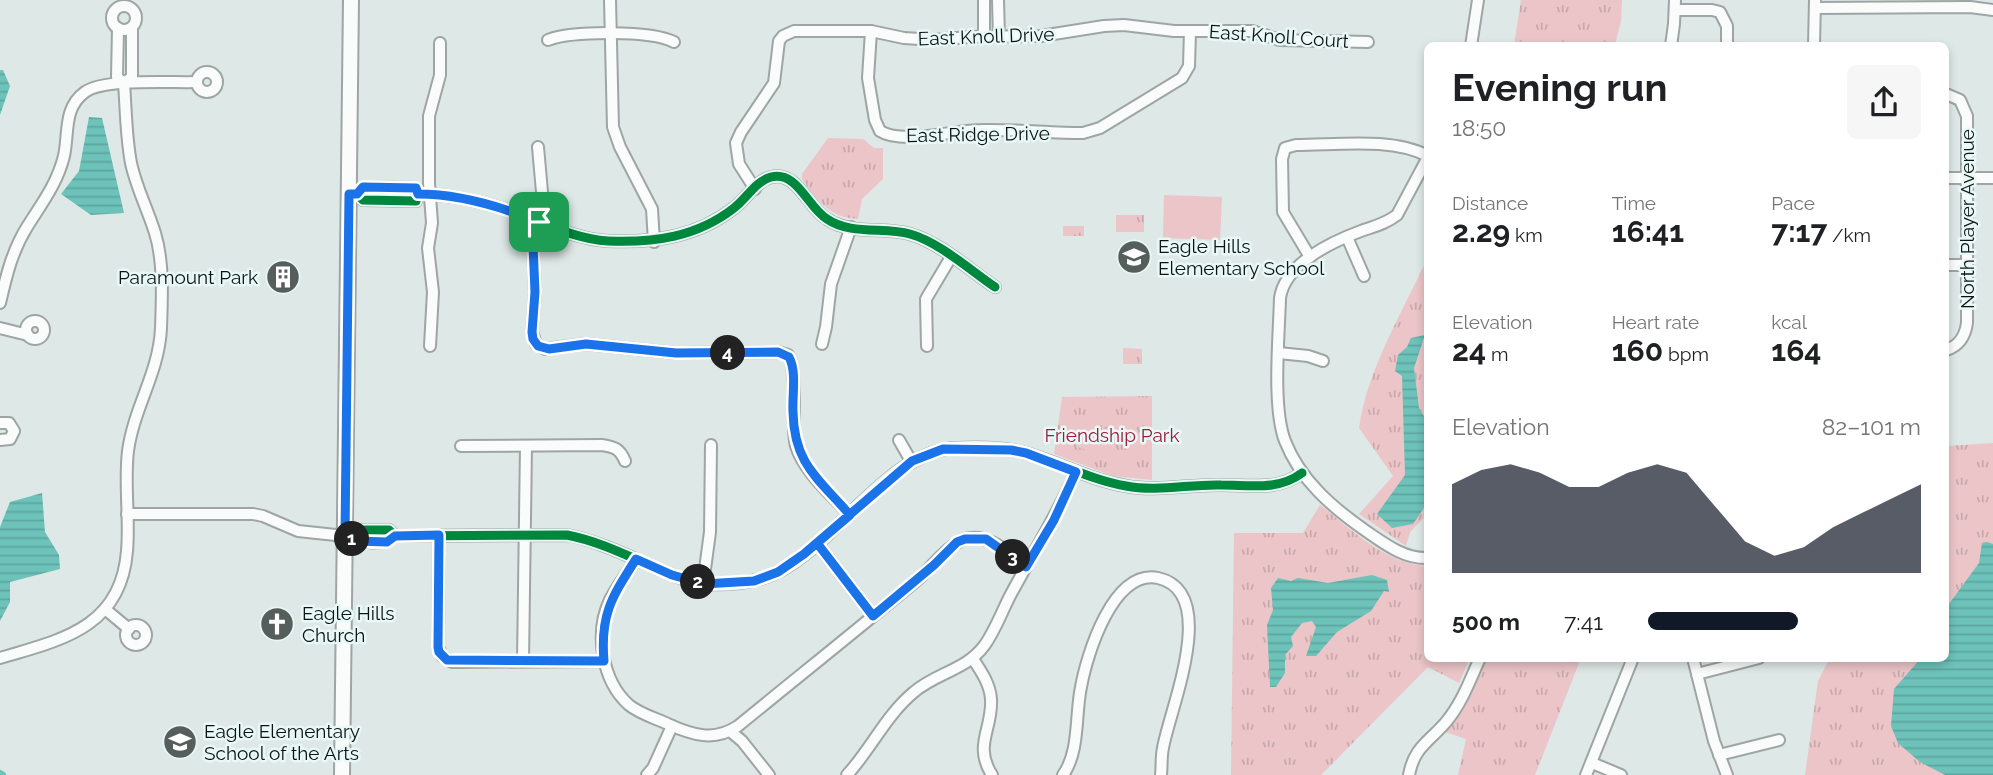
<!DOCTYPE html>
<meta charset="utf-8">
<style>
:root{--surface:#fff;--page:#f6f6f6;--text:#202124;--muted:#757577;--accent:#111827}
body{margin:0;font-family:Raleway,sans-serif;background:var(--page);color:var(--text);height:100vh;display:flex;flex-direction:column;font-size:26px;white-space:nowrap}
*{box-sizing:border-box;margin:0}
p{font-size:23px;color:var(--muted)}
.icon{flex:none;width:38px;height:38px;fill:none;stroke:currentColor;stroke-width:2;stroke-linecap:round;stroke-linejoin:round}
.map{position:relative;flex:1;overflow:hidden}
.details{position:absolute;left:1424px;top:42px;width:525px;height:620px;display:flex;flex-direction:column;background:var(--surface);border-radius:10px;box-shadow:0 4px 10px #0003}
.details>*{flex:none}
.pin{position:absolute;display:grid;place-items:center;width:60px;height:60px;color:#fff;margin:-30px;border-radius:14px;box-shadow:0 4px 10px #0006}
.km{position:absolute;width:35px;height:35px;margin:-18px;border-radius:50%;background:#222;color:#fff;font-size:19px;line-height:35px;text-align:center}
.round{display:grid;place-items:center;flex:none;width:74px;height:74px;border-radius:10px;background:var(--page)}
.head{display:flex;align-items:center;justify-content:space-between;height:119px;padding:0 28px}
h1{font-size:38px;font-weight:700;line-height:52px}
.figures{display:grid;grid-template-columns:repeat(3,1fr);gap:10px;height:119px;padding:7px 28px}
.figures div{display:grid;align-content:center}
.figures b{font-size:30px;font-weight:700}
.figures small{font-size:19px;font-weight:400}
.figures p{font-size:19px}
.chart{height:196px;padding:14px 28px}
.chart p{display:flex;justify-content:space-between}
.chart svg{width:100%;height:126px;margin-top:7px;fill:var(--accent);opacity:.7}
ul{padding:0 28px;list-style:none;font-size:23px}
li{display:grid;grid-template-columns:112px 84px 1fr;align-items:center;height:52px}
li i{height:18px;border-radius:9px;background:var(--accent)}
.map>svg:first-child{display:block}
</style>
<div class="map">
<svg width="1993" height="775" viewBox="0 0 1993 775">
<defs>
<pattern id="grass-tufts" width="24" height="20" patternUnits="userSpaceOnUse" patternTransform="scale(1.75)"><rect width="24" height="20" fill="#ebc5c8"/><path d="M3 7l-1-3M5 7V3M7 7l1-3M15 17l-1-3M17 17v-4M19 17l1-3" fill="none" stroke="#c8a8ab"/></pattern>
<pattern id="water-rules" width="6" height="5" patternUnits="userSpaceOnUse" patternTransform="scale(1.75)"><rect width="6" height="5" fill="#6dc2ba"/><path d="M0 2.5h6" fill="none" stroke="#5da69f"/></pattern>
</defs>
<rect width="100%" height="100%" fill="#dee8e6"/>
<g fill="url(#grass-tufts)">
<path d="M1521,0H1622L1621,21L1615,45H1514Z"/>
<path d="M828,138L863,139L874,148H883V179L862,199L858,219C830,218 817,200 802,179V174Z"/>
<rect x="1116" y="215" width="28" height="17"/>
<rect x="1063" y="226" width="21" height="10"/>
<path d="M1428,257V514L1410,532L1406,546L1359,514L1393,476L1359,428C1367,370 1403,311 1428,257Z"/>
<path d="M1123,348L1142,349V364H1123Z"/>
<path d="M1152,396V480L1113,476L1054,454L1062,397Z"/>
<path d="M1993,443V775H1805L1818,681L1830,658H1946V446Z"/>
<path d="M1320,505C1351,529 1387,565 1428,566V658H1470L1459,683L1428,667L1321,775H1231L1234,533H1303Z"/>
<path d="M1486,658H1581L1535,775H1458L1466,739L1445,732L1463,704Z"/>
</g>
<g fill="#ebc5c8">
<path d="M843,187L855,192L850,208L837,203Z"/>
<path d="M1164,195L1222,197L1220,240L1163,238Z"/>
<path d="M1087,422L1098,426L1089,451L1078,447Z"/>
<path d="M1103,428L1114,432L1105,456L1094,452Z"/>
</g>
<g fill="url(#water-rules)">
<path d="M0,70H3L10,86L0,115Z"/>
<path d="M89,117L102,118L124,213L91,215L61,194L79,171Z"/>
<path d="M1425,335L1414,368L1419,408L1428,423V502L1413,524L1392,528L1377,514L1405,475L1402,376L1395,371L1398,355L1407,347L1411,338Z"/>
<path d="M42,493L45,532L59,555L60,569L10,582V602L0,621V527L10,502Z"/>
<path d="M1987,542L1993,544V775H1945L1920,762L1898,743L1891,726L1894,689L1921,658H1946V608L1979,563L1982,543Z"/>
<path d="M1372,575L1387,580L1389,592L1384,591L1371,611L1337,632L1316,656H1306L1316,627L1312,621L1302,623L1291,637L1293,646L1285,655V673L1276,687H1270L1267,625L1273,610L1271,588L1278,578L1291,581L1298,578L1328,583Z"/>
</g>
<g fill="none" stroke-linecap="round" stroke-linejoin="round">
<path stroke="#6dc2ba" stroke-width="8" d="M0,774L2,775"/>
<g stroke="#9ea5a4" stroke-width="14">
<g id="minor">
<path d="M610,0L613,127L620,147L652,209L654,242"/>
<path d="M984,0V37"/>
<path d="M998,0L999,37"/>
<circle cx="124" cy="18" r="12"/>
<path d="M1815,8L1970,7L1993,10"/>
<path d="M1675,10H1712L1720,12L1727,26V46"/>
<path d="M871,31L868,78L875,120L880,131C902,145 955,130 981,130C1015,129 1049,133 1083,133L1100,128L1182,78L1189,66L1190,31"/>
<path d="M548,40C572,31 651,30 674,42"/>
<path d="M1471,46L1478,0"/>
<path d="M1671,46L1674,24L1675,0"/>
<path d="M1814,46L1815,0"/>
<circle cx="207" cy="82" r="10"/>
<path d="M124,83L132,77V28"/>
<path d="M1946,94L1960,100L1967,116V323C1965,337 1959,346 1946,350"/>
<path d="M538,147L542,192L533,245L535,292L532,332L536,344L545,349L586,344L676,353L778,352L788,355C799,370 790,423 796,446C804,472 832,495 850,515"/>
<path d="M1428,157L1397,215C1385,224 1375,226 1361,231C1331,242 1285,264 1280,298C1279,337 1272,407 1285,441C1300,480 1333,508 1366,531C1385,544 1404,559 1428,558"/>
<path d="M1946,178H1993"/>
<path d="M755,189L739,164L736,143L741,132L774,83L779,41L783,36L794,31H871L904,38L935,40L968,37L1041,36L1104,26L1124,25L1174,31H1252L1280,40L1368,42"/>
<path d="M418,194L416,201L363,200L357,194L363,187L416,188L418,194C454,194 488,203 522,215C551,226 577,239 608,241C654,243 697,237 734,208C746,199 756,181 771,177C797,170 808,208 827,219C850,235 884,227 910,234C939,242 970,270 995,287"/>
<path d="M1347,237L1364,276"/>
<path d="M1310,257L1283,212L1282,159L1285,148L1296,145C1337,145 1392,137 1428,156"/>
<path d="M1946,265H1967"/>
<path d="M0,303C6,277 12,251 27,227C42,203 57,184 64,156C69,133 63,108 85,92C105,78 171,83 197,82"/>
<circle cx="35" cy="330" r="9"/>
<path d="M0,328L28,335"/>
<path d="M822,344L826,327L831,284L851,227"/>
<path d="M430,346L433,292L428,248L432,223L429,183V116L440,75V43"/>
<path d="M927,346L926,299L951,257"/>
<path d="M1279,353L1308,356L1323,361"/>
<path d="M0,423H9L14,431L10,439L0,440"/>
<path d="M899,440L911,461"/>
<path d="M461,446L602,445C615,447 620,449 625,461"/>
<path d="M127,514H253L263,516L298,531L345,536"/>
<path d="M439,535L438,647L442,656L452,662L604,661"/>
<path d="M395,536C381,546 360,543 345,536L357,530H389L395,536L567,535C598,541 626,555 656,568C671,574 689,583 706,584C729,585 757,583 778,572C838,542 889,450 957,448C980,447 1004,447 1026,453C1060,463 1091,480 1126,486C1157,492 1190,484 1221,485C1250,485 1278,491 1302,473"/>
<path d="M817,543L873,616"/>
<path d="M636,559C628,573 617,586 610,600C594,633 602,681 629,705C640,714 655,718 668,724C692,735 714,742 738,726C798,677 858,629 917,580C930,569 950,543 965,539C989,532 1009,554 1026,567"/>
<path d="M703,584L710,532L711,445"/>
<path d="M105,609L129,629"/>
<circle cx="136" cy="635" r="10"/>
<path d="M0,658C61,640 121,628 127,551C130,518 124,484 128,451C134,407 159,373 161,328C162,298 164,262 155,233C148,210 136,187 131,163C126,137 126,110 124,83L117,77L118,28"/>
<path d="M1693,658L1714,741L1727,775"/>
<path d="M973,659C981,671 990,684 991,699C993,729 973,745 992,775"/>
<path d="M523,661L526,446"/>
<path d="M1697,674L1759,658"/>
<path d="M730,731L742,741L769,775"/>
<path d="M1719,755L1779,740"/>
<path d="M1592,763L1621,775"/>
<path d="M647,775L653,768L672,726"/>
<path d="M847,775C871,749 886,715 914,692C936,673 966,670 984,646C995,631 1002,611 1011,594C1033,553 1057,515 1076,472"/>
<path d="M1063,775C1080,751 1075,715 1081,687C1087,654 1113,569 1158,578C1221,592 1169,711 1163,748C1161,757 1162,766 1161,775"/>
<path d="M1409,775C1414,747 1429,742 1446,722C1462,703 1470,680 1480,658"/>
<path d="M1586,775L1633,658"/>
</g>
</g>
<g stroke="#9ea5a4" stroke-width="18">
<path id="major" d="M342,775L351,0"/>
</g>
<use href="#minor" stroke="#fafcfb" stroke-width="10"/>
<use href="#major" stroke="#fafcfb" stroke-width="14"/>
<g stroke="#e8f8f6" stroke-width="13">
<g id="cycleway">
<path d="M418,194L416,201L363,200L357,194L363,187L416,188L418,194C454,194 488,203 522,215C551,226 577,239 608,241C654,243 697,237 734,208C746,199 756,181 771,177C797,170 808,208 827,219C850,235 884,227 910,234C939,242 970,270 995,287"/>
<path d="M395,536C381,546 360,543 345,536L357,530H389L395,536L567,535C598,541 626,555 656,568C671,574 689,583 706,584C729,585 757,583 778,572C838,542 889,450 957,448C980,447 1004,447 1026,453C1060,463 1091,480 1126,486C1157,492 1190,484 1221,485C1250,485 1278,491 1302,473"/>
</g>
</g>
<use href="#cycleway" stroke="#00873e" stroke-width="9"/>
</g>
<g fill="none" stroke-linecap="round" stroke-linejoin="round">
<g stroke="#fff" stroke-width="14">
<path id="route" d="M539,222C500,206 460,194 418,194L416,188L363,187L357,194H349L345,536L356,541L387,542L395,536L439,535L438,647L439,652L447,660L604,661C600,614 612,597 636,559L672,575L704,584L754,581L778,572L804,554L912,461L943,449L1011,450L1026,453L1076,472L1054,520L1026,567L986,539H965L957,542L934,565L873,616L817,543L850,515C818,478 794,464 793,412C792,395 797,372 789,357L778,352L676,353L586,344L549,349L538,346L533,339L532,332L535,292L533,245L539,222"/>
</g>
<use href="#route" stroke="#1a73e8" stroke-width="9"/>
</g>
<defs>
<g id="school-disc" transform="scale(1.75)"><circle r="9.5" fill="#565e5c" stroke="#e8f8f6"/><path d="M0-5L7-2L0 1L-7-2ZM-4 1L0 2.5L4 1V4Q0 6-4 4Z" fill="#fff"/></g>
<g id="building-disc" transform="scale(1.75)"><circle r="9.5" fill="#565e5c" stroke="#e8f8f6"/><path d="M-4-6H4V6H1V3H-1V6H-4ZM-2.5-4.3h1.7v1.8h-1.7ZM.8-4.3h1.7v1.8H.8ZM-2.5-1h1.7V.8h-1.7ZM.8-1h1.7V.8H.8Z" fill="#fff"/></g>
<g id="church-disc" transform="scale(1.75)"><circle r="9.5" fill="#565e5c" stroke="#e8f8f6"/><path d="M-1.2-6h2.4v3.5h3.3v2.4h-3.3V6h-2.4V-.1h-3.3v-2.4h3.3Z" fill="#fff"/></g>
</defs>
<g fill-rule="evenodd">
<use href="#school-disc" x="1134" y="257"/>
<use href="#building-disc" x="283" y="277"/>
<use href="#church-disc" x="277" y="624"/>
<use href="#school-disc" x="180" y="742"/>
</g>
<g text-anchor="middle" stroke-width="5" stroke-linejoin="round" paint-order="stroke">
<g font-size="19" fill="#0d1312" stroke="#e8f8f6">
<text transform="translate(986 36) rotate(-2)" y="7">East Knoll Drive</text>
<text transform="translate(1279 36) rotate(4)" y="7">East Knoll Court</text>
<text transform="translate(978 134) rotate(-1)" y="7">East Ridge Drive</text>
<text transform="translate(1967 219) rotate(-90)" y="7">North Player Avenue</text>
</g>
<g font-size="19" fill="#0d1312" stroke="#e8f8f6" text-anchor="start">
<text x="1158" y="253">Eagle Hills<tspan x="1158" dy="22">Elementary School</tspan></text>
<text x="258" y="284" text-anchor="end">Paramount Park</text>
<text x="302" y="620">Eagle Hills<tspan x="302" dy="22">Church</tspan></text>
<text x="204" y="738">Eagle Elementary<tspan x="204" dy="22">School of the Arts</tspan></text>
</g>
<g font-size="19" fill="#9a1c3a" stroke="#e8f8f6">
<text x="1112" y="442">Friendship Park</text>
</g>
</g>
</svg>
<div class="pin" style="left:539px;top:222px;background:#1e9e55"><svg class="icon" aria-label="arrive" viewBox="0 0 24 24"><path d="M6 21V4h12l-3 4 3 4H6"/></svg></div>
<b class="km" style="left:352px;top:539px">1</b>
<b class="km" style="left:698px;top:582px">2</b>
<b class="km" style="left:1013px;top:557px">3</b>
<b class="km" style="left:728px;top:353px">4</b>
<section class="details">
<div class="head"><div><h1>Evening run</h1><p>18:50</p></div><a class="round"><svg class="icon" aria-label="share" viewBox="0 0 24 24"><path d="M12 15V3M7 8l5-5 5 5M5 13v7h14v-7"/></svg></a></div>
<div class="figures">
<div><p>Distance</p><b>2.29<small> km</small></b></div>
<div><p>Time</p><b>16:41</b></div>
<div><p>Pace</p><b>7:17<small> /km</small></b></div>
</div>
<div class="figures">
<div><p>Elevation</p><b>24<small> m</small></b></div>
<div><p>Heart rate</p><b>160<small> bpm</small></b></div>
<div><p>kcal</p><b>164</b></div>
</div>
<div class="chart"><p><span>Elevation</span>82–101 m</p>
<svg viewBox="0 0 160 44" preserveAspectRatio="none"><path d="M0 44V13L10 8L20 6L30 9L40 14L50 14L60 9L70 6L80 9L90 21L100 33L110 38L120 35L130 28L140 23L150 18L160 13V44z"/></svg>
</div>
<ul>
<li><b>500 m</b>7:41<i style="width:55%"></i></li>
</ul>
</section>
</div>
